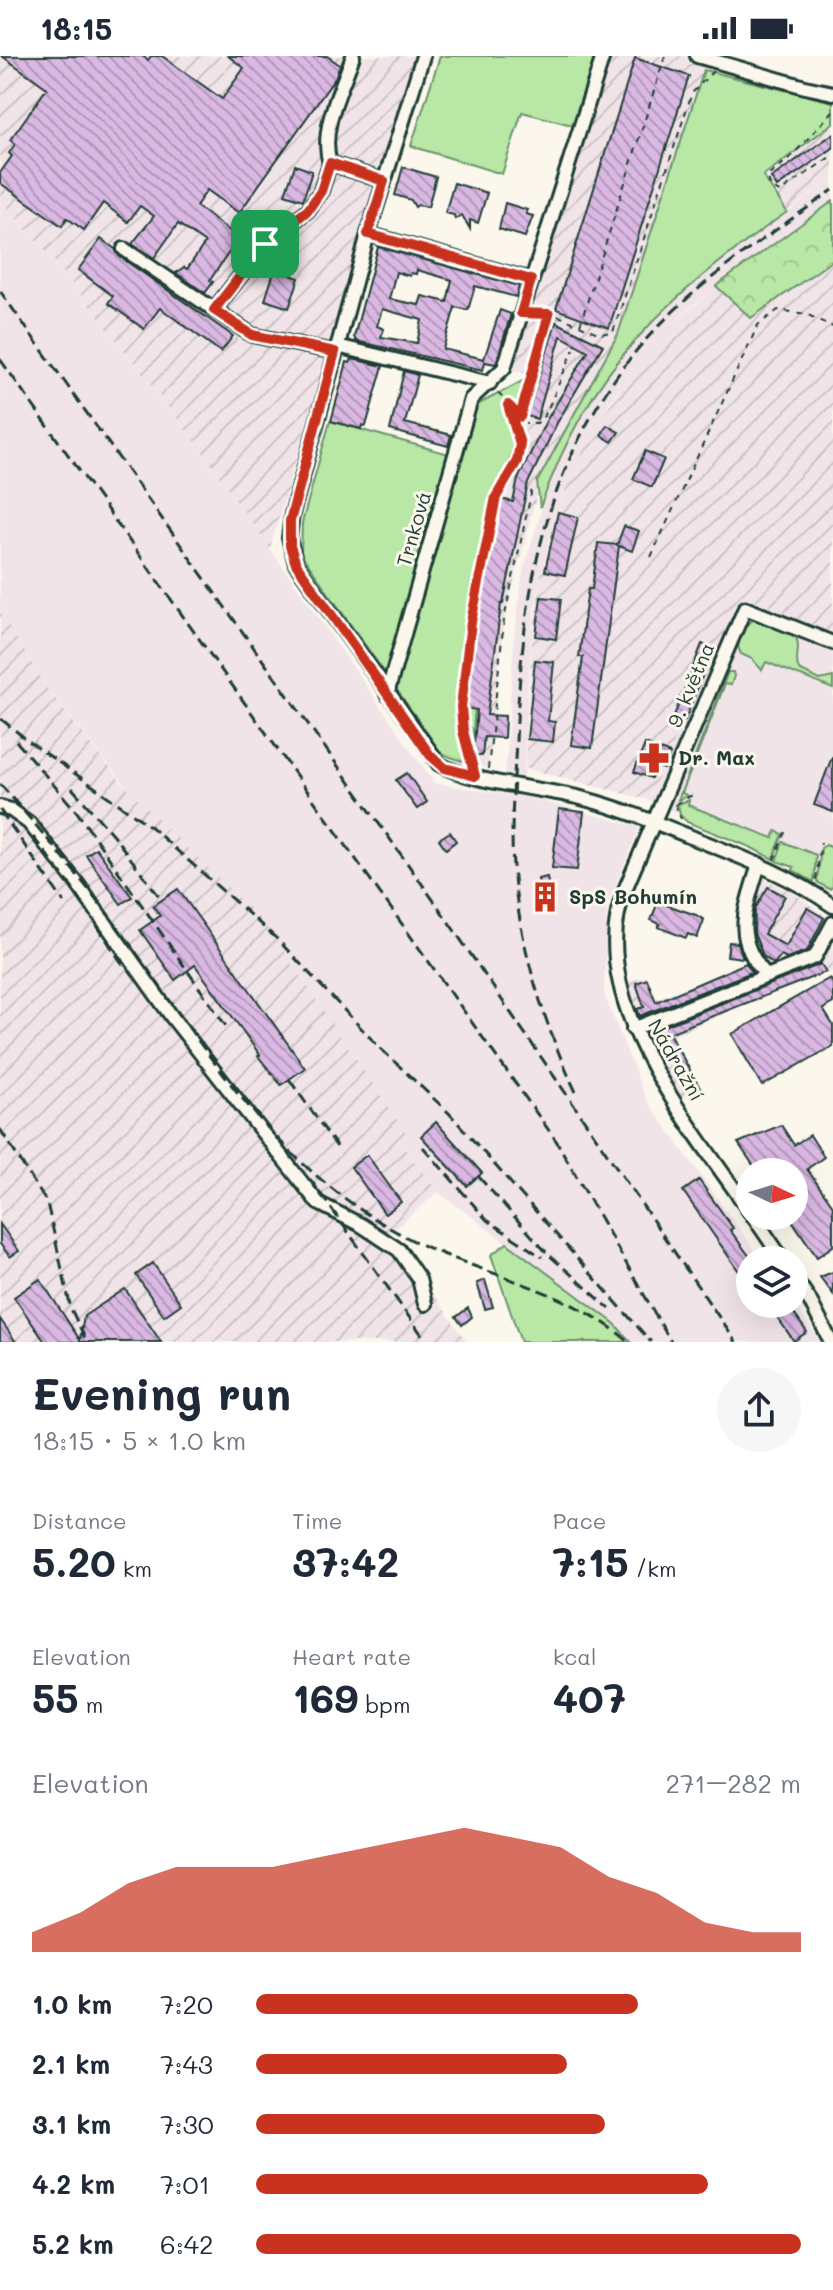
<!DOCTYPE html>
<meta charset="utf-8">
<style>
:root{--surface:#fff;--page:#f6f6f7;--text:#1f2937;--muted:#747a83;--accent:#c8321e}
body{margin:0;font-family:Mali,sans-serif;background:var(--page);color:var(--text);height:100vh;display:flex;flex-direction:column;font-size:30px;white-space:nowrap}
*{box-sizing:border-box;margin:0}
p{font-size:26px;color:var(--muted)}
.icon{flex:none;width:44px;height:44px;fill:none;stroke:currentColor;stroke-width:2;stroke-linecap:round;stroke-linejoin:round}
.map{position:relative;height:1286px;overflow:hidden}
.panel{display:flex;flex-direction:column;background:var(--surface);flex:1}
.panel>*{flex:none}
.needle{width:52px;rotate:94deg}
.tools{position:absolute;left:736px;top:1102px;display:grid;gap:16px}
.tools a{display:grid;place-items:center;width:72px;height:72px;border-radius:50%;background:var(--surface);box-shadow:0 8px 32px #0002;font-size:40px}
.pin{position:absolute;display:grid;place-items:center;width:68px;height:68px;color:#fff;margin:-34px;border-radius:16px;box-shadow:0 4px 12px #0006}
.round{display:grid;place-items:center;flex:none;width:84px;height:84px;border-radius:42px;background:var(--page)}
.overview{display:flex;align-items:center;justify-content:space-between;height:136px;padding:0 32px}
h1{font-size:44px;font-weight:800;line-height:60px}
.metrics{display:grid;grid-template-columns:repeat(3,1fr);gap:12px;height:136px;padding:8px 32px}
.metrics div{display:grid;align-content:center}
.metrics b{font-size:40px;font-weight:800}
.metrics small{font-size:22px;font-weight:400}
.metrics p{font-size:22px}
.chart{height:224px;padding:16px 32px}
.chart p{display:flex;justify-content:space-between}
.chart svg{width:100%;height:144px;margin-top:8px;fill:var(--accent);opacity:.7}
ul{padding:0 32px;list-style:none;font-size:26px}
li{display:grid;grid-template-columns:128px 96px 1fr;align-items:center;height:60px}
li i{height:20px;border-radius:10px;background:var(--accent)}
.status{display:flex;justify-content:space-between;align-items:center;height:56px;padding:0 40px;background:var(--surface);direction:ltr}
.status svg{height:22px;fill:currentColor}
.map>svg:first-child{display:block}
</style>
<div class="status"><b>18:15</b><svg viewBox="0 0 49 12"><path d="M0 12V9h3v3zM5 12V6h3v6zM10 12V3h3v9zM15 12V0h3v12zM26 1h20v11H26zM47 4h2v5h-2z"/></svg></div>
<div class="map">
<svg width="833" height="1286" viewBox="0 0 833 1286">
<defs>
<pattern id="industrial-furrows" width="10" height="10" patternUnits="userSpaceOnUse" patternTransform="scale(2)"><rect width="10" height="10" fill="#f1e4e9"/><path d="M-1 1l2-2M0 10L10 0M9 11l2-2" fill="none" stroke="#cec4c8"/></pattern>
<pattern id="forest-crowns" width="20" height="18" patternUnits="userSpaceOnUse" patternTransform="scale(2)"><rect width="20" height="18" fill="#b8e7a6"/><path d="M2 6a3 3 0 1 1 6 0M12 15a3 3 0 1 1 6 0" fill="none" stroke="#9ec790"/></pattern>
<pattern id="building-back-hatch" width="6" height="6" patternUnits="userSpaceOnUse" patternTransform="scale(2)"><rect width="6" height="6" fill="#dab8e3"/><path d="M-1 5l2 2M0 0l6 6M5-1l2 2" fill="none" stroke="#b097b9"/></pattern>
</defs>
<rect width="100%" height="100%" fill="#fbf7ec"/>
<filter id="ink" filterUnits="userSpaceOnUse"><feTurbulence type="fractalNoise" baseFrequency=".0125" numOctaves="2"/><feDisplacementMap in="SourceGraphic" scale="16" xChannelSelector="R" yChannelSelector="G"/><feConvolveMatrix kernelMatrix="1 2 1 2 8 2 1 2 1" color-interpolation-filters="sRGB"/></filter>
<g filter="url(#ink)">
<g fill="#f1e4e9">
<path d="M833,123V145L751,203L693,249L670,271L630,317L610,346L567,429L549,486L535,550L528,628L523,740L640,771L607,849L604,938L647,1045L762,1204H750V1248L794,1247L821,1286H631L614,1267L438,1136L398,1084L406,1078L46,631L0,555V144L57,208L199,391L434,727L504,738L514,583L523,515L551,422L578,364L616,306L657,258L705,216Z"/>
<path d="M741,538L833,577V837L785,806L648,744Z"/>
</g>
<g fill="url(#industrial-furrows)">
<path d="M0,0H414L270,493L199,391L57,208L0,144Z"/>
<path d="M611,0H697L707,3L618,278L537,426V438L504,564L488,712L469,709L475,654L464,653L473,567L499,443L532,320L508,313Z"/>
<path d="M833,67V123L787,156L763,120Z"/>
<path d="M833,204V577L741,539L648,744L525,712L532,585L541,519L567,429L594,373L630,317L650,292L670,271L716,230L751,261Z"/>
<path d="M0,555L46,631L122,727L264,867L407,1078L398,1084L438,1136L390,1177L467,1286H0Z"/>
<path d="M754,818L795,838L833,865V915L786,930L672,981L700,1032L680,1043L640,977L625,927L647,920L656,943L749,906L736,856Z"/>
</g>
<g fill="#b8e7a6" stroke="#6c926d" stroke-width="2">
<path d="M440,0H595L572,69L522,56L502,118L411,90Z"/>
<path d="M704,14L833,46V67L763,120L787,156C666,242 591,308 540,452L537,426L618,278Z"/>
<path d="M532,320L499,443L473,567L464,652L475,653L471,698L467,707L442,698L301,498L302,467L330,365L463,402L477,349Z"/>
<path d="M753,564H760L794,578C803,591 793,601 799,614L820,624L833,621V633L766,606L762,614L752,603L741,598C734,587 742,570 753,564Z"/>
<path d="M728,616H733L734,620L731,629L725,628L682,737L688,740L678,744Z"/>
<path d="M689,744L688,749L773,782L776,775L783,778L773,803L750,791L687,766L680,759L678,748Z"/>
<path d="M783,786L816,799L814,826L793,814L794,811L776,805Z"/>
<path d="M826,789L833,792V831L829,833L817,826L821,792Z"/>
<path d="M507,1187L614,1267L631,1286H521L491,1199Z"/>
</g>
<path fill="url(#forest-crowns)" stroke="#6c926d" stroke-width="2" d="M833,145V204L751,262L716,230Z"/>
<g fill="url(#building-back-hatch)" stroke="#1f3d34" stroke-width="2" fill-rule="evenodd">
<path d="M2,0H142L148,4L151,0H162L222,43L244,12L228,0H327L340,9L335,22L239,157L207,134L196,150L239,182L210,224L213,226L205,237L176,217L184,211L187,213L205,187L178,168L154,202L132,188L154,160L140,150L128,166L103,147L84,174L67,162L62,170L0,127V117L12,100L9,97L15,88L10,84L47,32Z"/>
<path d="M635,2L689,20L609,272L556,253Z"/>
<path d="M833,78V92L777,131L771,122Z"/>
<path d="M295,109L312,115L303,144L285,138Z"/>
<path d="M403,111L436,121L428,151L418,149L415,151L411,144L395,139Z"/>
<path d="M454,127L487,137L478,167L470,164V173L462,159L455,163L454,159L445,157Z"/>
<path d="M505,147L527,154L526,158L533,160L525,181L499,173Z"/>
<path d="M101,183L115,193L119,200L233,280L221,296L160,252L144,273L108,247L113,240L78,214Z"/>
<path d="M378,191L519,230L516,241L475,230L468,254L455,251L443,293L484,303L500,254L511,258L496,308L485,306L483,314L356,285L354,281ZM417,214L452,224L447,246L422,240L419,249L389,243L396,216L410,220L411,217L416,218ZM382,253L422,264L417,287L381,281L384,273L377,270Z"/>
<path d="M275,213L299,222L289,252L265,244Z"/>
<path d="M556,266L603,289L557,367L528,427L503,548H501L487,659L505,660L504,682L484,681L482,700L473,699L477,654L465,652L466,641L474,569L501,443L513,446L518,423L546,365L588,295L561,280L537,363L527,360Z"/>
<path d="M352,303L383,310L366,370L362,369L361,373L331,365L347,306L350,307Z"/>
<path d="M404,315L418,319L405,367L451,379L448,390L390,374Z"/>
<path d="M607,369L619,376L612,386L601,379Z"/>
<path d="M645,395L664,403L652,431L633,423Z"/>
<path d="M558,456L578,461L565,519L545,515Z"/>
<path d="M624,470L639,475L632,495L619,490L592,692L571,689L583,601H579L588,533H592L598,487L617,489Z"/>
<path d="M541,541L561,543L556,583L536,580Z"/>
<path d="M702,588L713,593L685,664L674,660Z"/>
<path d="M535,604L554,606L548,665L555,666L553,686L527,683Z"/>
<path d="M645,688L670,698L664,713L656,710L651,722L634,716Z"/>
<path d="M832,701H833V756L814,749Z"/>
<path d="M407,717L427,746L417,753L396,724Z"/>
<path d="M559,753L584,756L577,814L552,812Z"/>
<path d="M450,776L456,785L446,793L439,783Z"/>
<path d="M96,792L132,841L121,848L86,799Z"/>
<path d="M547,821L552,852L543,853L538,823Z"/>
<path d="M768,831L785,840L764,878L786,890L807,852L824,862L807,895L787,902L781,899L774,908L763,900L754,877L755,853Z"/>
<path d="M178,833L305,1012L281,1029L258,1000L260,999L195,909L175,924L140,874L160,860L153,850Z"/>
<path d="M658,846L696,859L704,864L697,882L688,878L686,882L658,871L660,868L651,864Z"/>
<path d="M729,886L738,887L743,902L727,900Z"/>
<path d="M746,907L752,916L640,960L637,953L644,951L636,927L647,923L656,946Z"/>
<path d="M821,908L826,916L669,977L700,1032L691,1037L659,981L651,985L647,977Z"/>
<path d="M830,922L833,927V947L823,953L833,969V990L762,1030L732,978Z"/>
<path d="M436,1066L482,1117L467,1130L421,1080Z"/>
<path d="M781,1069L794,1089L810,1079L824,1101L807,1113L833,1150V1190L817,1201L789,1160H794V1116H758L738,1087Z"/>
<path d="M367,1099L401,1146L385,1158L351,1111Z"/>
<path d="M699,1124L733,1172L730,1174L750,1201V1231L683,1135Z"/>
<path d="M0,1168L19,1195L10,1201L0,1188Z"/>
<path d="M153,1207L181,1248L164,1260L136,1219Z"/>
<path d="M833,1216V1238L820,1221Z"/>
<path d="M40,1223L80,1284L84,1260L125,1233L161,1286H45L14,1241Z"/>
<path d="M485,1224L493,1251L485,1253L477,1227Z"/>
<path d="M468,1252L472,1261L462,1269L456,1261Z"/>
<path d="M790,1252L807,1276L794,1285L777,1261Z"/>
<path d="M0,1263L16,1286H0Z"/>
</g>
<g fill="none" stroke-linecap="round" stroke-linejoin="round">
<g stroke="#1f3d34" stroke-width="18">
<g id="minor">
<path d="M353,0C342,32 319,73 330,107L384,125"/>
<path d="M423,0L368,178L292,458L289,482L296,508L439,708C472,727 542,732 581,742C621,752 659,768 696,783C744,802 791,820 833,850"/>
<path d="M697,0L805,31L833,37"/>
<path d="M368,178L531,224"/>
<path d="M124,193L252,279L335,296"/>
<path d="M214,254L265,188L308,154L321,135L330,107"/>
<path d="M337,290L490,327"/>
<path d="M387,638L471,343L504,312L603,0"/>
<path d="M0,751L11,754L29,767L76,826L172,961L318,1147L361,1169L399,1194L419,1223L425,1248"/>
<path d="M759,808C746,853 731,880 766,919"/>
<path d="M633,973L815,901L833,867"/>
<path d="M750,1156C692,1070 583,945 624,836L745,552L833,587"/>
<path d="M753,1160L783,1204"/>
<path d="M794,1221L809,1243L831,1286"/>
</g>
</g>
<g stroke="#1f3d34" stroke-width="2" stroke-dasharray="6 6" stroke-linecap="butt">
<path d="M833,55L792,100L768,120L770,131L780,136L833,99"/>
<path d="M534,258H554L600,278L613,276L692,37L713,15"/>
<path d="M580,269L665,0"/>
<path d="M498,337L526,367H537L545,359L574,293"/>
<path d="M520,361L549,259"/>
<path d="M651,501L758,269L778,254L806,258L833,271"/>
<path d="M472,707L463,675L461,651L471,566L496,441L517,405L520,388L508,349"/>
<path d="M488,713L504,564L532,433"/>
<path d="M675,748L681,763"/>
<path d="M676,748L696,737"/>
<path d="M774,804L787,772"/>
<path d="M816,824L821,786"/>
</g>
<use href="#minor" stroke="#fbf7ec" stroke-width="12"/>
<g stroke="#1f3d34" stroke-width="3" stroke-dasharray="12 6" stroke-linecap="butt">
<path d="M0,235L439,852L736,1286"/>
<path d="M0,303L557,1086L671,1286"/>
<path d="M1,663L31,687L146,767L276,882L381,993L449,1057L651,1286"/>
<path d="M16,685L77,756L228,973"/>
<path d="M0,728C46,780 89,832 130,888C193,976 252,1072 339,1138C369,1161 404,1182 438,1196C504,1224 574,1238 629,1286"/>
<path d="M72,732L113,779L162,844"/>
<path d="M0,754L64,846"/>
<path d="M33,781L72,831L125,912"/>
<path d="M289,1023L337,1091"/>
<path d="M576,1036C543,967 519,887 513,810C510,762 515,713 517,665C524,535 543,421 622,313C677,238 758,187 833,134"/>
<path d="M0,1073L47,1147L71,1253L87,1286"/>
<path d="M423,1091L487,1164L542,1201"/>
<path d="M478,1120L547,1197L610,1253"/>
<path d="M310,1123L422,1279"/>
</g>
</g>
</g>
<g fill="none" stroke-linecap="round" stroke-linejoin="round" filter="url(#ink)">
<g stroke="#fff" stroke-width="16">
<path id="route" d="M330,107L384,125L368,178L531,224L521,257L549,258L520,361L508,349L520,388L517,405L496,441L471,566L461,651L463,675L475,720L445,712L430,699L296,508L290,490V465L335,296L252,279L214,254L265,188L308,154L321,135Z"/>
</g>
<use href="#route" stroke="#c8321e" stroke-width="10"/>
</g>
<defs>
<g id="pharmacy-bare" transform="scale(2.4)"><path d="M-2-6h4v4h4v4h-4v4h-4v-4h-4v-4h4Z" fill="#c8321e" stroke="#fbf7ec" stroke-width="2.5" paint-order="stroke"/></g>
<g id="building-bare" transform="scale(2.4)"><path d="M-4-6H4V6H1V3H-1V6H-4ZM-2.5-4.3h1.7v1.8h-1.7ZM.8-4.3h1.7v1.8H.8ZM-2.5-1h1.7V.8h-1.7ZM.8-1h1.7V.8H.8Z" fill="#c8321e" stroke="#fbf7ec" stroke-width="2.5" paint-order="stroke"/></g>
</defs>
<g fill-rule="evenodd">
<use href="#pharmacy-bare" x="654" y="702"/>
<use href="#building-bare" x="545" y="841"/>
</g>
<g text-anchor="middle" stroke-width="6" stroke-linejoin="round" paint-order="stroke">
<g font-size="20" fill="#1f3d34" stroke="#fbf7ec">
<text transform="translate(414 473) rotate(-74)" y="7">Trnková</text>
<text transform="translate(691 629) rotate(-67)" y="7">9. května</text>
<text transform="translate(676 1004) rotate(60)" y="7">Nádražní</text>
</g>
<g font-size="20" font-weight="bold" fill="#1f3d34" stroke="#fbf7ec" text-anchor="start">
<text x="678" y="709">Dr. Max</text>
<text x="569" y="848">SpS Bohumín</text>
</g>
</g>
</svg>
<div class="tools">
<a><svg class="needle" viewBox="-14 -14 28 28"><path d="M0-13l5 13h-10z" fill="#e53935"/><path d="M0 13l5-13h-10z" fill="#747a83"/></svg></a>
<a><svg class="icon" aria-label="layers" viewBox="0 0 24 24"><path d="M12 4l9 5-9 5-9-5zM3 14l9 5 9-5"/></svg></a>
</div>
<div class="pin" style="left:265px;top:188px;background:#1e9e55"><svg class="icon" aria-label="arrive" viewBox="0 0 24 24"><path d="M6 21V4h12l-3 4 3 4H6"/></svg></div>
</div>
<section class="panel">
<div class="overview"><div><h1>Evening run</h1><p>18:15 · 5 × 1.0 km</p></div><a class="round"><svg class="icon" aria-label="share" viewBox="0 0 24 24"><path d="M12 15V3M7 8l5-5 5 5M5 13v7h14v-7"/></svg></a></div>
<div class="metrics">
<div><p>Distance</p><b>5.20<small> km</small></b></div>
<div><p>Time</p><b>37:42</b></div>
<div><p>Pace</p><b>7:15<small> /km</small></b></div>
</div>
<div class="metrics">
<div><p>Elevation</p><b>55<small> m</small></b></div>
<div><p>Heart rate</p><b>169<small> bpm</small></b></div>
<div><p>kcal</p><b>407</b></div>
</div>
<div class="chart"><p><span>Elevation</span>271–282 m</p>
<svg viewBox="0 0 160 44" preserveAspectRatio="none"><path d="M0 44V38L10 32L20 23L30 18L40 18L50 18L60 15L70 12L80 9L90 6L100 9L110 12L120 21L130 26L140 35L150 38L160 38V44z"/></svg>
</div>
<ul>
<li><b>1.0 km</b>7:20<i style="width:70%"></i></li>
<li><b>2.1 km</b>7:43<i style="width:57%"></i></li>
<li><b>3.1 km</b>7:30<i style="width:64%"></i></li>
<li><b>4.2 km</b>7:01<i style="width:83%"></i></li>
<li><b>5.2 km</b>6:42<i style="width:100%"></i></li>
</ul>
</section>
